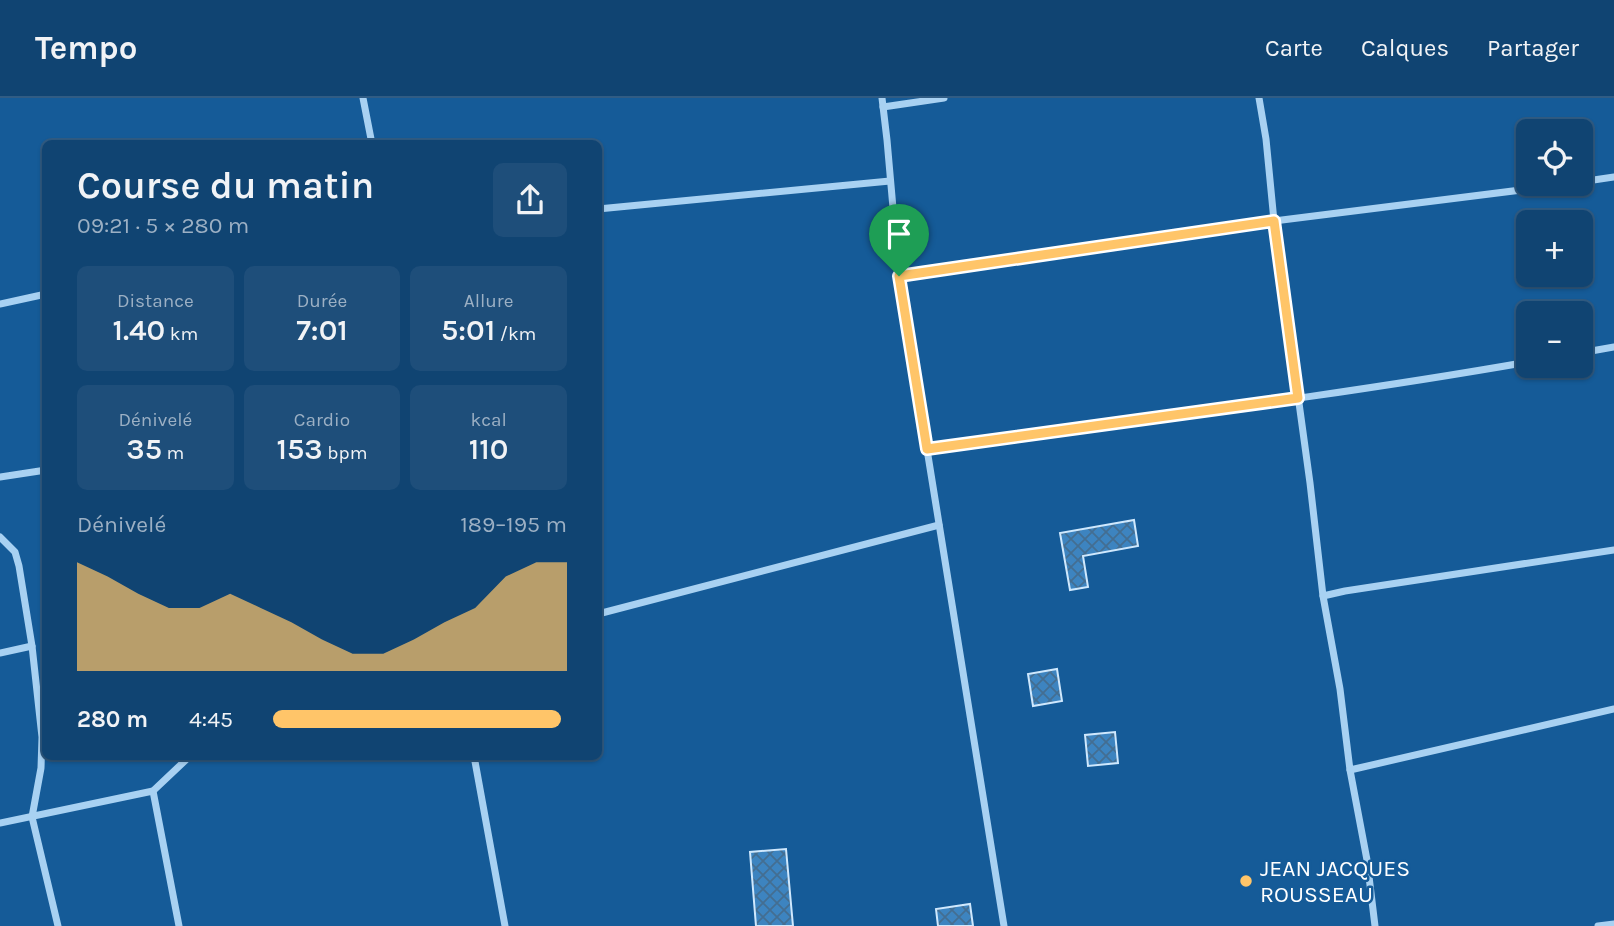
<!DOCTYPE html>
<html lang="fr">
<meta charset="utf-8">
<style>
:root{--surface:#104472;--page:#1e4e7a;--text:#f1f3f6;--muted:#9cb0c4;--line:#305c84;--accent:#ffc569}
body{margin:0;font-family:Karla,sans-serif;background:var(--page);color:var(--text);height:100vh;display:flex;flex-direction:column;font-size:26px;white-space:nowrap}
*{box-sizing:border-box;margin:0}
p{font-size:23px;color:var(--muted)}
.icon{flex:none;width:38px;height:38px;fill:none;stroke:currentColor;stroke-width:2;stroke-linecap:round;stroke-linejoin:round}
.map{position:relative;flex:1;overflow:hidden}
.panel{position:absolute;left:42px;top:42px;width:560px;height:620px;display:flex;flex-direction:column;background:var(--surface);border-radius:10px;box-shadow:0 2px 5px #0004,0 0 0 2px var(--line)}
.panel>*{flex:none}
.tools{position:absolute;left:1516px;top:21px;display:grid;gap:14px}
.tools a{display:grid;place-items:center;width:77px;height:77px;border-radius:10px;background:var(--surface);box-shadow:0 2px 5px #0004,0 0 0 2px var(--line);font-size:35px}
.pin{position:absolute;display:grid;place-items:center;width:60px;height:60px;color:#fff;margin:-72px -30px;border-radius:50% 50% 50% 0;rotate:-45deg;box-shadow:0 0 7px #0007}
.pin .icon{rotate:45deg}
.round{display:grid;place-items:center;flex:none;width:74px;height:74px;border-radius:10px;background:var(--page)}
.head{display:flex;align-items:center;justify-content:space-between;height:119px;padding:0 35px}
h1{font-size:38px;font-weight:600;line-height:52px}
.stats{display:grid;grid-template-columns:repeat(3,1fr);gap:10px;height:119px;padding:7px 35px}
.stats div{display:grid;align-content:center;border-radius:10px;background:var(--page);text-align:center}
.stats b{font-size:30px;font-weight:600}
.stats small{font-size:19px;font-weight:400}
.stats p{font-size:19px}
.chart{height:196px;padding:14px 35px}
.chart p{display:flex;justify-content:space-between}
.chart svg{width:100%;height:126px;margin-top:7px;fill:var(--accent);opacity:.7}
ul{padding:0 35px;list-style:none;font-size:23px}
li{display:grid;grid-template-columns:112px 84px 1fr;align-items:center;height:52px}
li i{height:18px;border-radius:9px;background:var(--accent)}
header{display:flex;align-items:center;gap:42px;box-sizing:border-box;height:98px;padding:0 35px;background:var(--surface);border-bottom:2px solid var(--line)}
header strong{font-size:33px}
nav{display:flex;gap:38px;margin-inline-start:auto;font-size:24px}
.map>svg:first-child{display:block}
</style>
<header>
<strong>Tempo</strong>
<nav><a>Carte</a><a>Calques</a><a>Partager</a></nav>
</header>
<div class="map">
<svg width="1614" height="828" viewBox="0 0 1614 828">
<defs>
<pattern id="building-cross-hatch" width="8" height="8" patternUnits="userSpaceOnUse" patternTransform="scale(1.75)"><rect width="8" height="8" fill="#3d84c0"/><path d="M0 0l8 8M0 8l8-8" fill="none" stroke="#436e92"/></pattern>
</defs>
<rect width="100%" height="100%" fill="#155b98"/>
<g fill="url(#building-cross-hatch)" stroke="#cfe8fd" stroke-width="2">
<path d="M1134,422L1138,448L1083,458L1088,489L1070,492L1060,435Z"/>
<path d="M1057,571L1062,603L1033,608L1028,576Z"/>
<path d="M1115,634L1118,665L1088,668L1085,637Z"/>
<path d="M786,751L793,828H756L750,754Z"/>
<path d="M970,806L973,828H938L936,811Z"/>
</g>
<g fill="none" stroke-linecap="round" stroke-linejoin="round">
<g stroke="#a8d1f2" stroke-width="7">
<path d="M363,0L372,46"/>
<path d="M882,0L887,42L899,178L1004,828"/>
<path d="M1259,0L1266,41L1274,123L1310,385L1323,498L1340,591L1350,672L1367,762L1375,828"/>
<path d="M883,9L944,0"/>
<path d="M1580,84L1614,79"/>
<path d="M598,111L890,83"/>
<path d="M899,178L1274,123L1569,86"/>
<path d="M0,206L46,196"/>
<path d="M1580,255L1614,249"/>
<path d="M927,351C1127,323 1328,299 1528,264"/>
<path d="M0,379L46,372"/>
<path d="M0,439L15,454L19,468L32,548L42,639L41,670L32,719L58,828"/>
<path d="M1323,498L1345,493L1614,452"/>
<path d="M598,516L939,427"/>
<path d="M0,555L32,548"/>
<path d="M474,658L505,828"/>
<path d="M1350,672L1614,611"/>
<path d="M153,693L179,828"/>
<path d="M0,725L153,693L190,658"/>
<path d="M1598,828L1614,826"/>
</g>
</g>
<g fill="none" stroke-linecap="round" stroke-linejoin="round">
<g stroke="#fff" stroke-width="14">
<path id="route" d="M1274,123L1298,300L927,351L899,178Z"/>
</g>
<use href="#route" stroke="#ffc569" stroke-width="9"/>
</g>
<circle fill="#ffc569" stroke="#155b98" stroke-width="2.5" cx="1246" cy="783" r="7"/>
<g text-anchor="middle" stroke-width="5" stroke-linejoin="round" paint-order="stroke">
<g font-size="23" fill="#fff" stroke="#155b98" text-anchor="start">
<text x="1260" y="778">JEAN JACQUES<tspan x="1260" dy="26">ROUSSEAU</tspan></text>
</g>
</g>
</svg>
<div class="tools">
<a><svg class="icon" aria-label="locate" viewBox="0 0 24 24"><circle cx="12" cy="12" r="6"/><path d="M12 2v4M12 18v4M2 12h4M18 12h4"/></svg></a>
<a>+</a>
<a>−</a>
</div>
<div class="pin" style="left:899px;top:178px;background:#1e9e55"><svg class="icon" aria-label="arrive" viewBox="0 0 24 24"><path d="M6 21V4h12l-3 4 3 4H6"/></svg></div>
<section class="panel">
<div class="head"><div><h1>Course du matin</h1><p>09:21 · 5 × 280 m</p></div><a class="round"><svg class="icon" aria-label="share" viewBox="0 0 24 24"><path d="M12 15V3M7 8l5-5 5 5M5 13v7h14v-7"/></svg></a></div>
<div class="stats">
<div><p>Distance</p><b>1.40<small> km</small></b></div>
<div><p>Durée</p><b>7:01</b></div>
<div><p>Allure</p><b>5:01<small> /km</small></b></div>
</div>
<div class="stats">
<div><p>Dénivelé</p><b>35<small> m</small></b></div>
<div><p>Cardio</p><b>153<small> bpm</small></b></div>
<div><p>kcal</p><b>110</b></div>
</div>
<div class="chart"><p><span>Dénivelé</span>189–195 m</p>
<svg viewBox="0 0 160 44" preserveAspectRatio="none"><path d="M0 44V6L10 11L20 17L30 22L40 22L50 17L60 22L70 27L80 33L90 38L100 38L110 33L120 27L130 22L140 11L150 6L160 6V44z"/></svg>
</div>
<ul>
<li><b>280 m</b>4:45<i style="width:98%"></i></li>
</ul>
</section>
</div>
